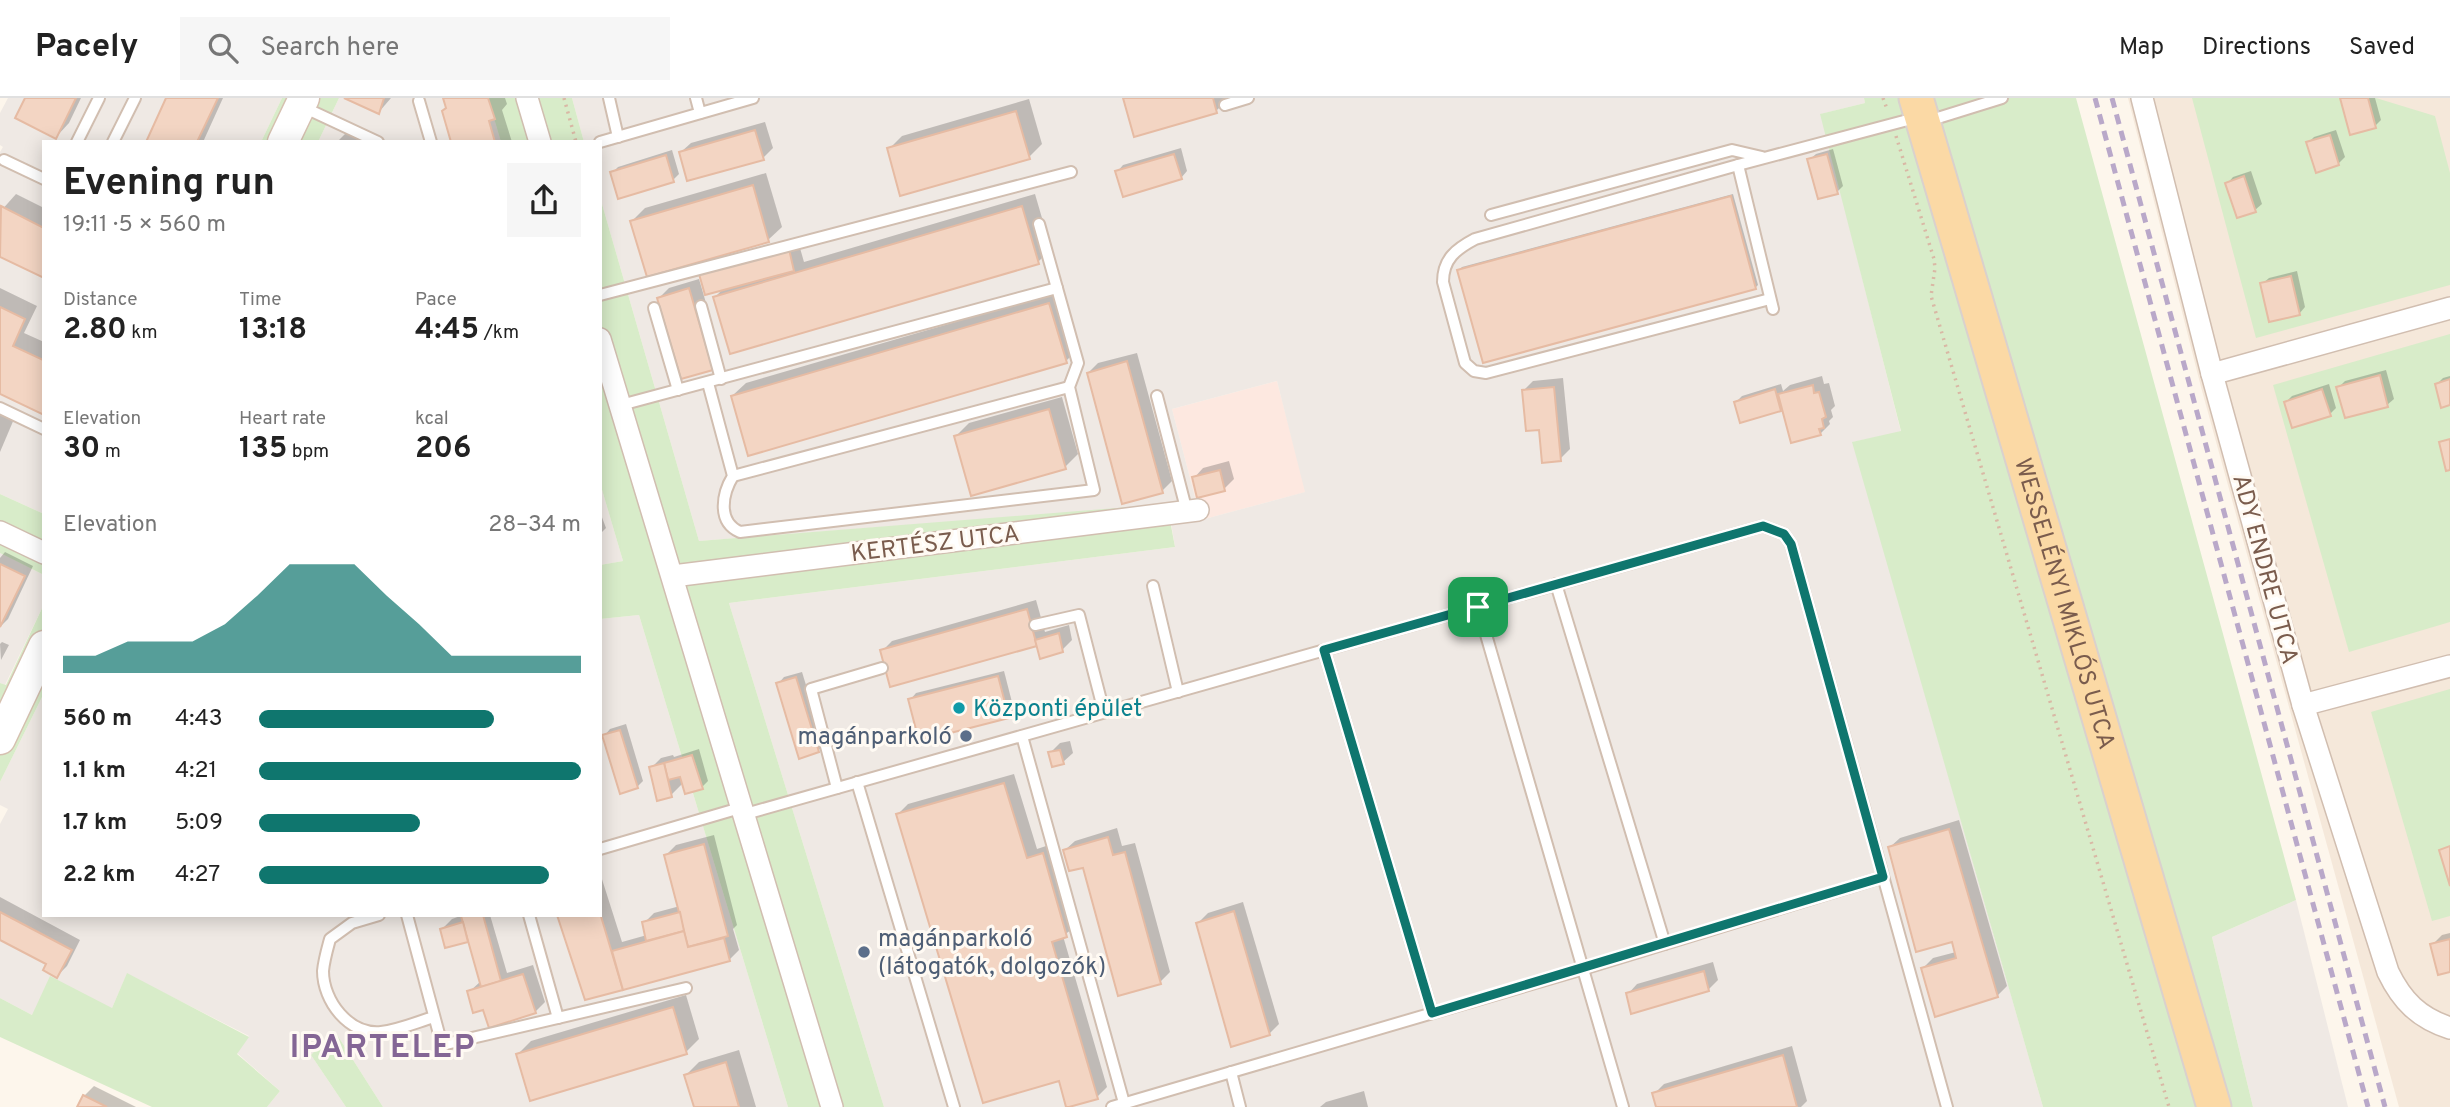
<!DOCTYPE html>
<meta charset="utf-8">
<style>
:root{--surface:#fff;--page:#f6f6f6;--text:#222;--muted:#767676;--line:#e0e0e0;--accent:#0f766e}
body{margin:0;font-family:Overpass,sans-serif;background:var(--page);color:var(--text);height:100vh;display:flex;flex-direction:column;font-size:26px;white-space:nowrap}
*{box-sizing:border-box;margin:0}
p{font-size:23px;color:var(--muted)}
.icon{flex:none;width:38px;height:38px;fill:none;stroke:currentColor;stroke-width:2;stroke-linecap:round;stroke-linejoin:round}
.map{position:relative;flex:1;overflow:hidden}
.panel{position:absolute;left:42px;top:42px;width:560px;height:777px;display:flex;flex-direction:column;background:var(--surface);border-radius:0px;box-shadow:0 4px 18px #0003}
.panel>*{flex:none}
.pin{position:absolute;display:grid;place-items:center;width:60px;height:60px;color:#fff;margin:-30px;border-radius:14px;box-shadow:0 4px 10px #0006}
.round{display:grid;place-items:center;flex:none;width:74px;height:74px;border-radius:0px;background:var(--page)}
.head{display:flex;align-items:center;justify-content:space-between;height:119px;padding:0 21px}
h1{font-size:38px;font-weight:700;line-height:52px}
.metrics{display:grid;grid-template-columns:repeat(3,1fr);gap:10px;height:119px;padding:7px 21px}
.metrics div{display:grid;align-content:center}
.metrics b{font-size:30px;font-weight:700}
.metrics small{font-size:19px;font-weight:400}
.metrics p{font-size:19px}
.chart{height:196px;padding:14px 21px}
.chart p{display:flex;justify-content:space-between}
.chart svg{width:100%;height:126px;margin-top:7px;fill:var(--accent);opacity:.7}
ul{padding:0 21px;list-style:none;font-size:23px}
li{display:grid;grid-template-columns:112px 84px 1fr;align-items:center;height:52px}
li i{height:18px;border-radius:9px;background:var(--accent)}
header{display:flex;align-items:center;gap:42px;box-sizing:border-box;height:98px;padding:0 35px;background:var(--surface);border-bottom:2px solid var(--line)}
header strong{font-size:33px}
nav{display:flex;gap:38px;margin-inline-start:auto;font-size:24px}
.search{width:490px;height:63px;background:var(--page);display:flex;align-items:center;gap:18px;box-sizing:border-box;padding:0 24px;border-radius:0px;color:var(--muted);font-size:26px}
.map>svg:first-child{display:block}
</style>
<header>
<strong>Pacely</strong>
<div class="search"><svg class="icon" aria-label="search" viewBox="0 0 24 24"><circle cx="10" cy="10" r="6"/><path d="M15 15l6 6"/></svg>Search here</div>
<nav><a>Map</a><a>Directions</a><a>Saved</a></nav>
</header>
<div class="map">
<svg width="2450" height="1009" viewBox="0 0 2450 1009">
<rect width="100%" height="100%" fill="#fdf6ec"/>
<path fill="#f5e8da" d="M2128,0H2450V1009H2399L2201,289Z"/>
<path fill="#fde8e0" d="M1277,283L1306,394L1201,422L1172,311Z"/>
<g fill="#efe9e4" fill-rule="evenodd">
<path d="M8,0H282L261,44H44V416L0,396V54L3,49L0,47V15Z"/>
<path d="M339,0H488L501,44H318Z"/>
<path d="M572,0H1864L1865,5L1821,16L1901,334L1853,344L2043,1009H884L729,505L1175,449L1168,407L699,443L600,99V44H584ZM1277,283L1305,394L1201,422L1172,311Z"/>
<path d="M600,385L623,463L600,467Z"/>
<path d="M0,455L44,477V506L5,587L0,585Z"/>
<path d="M639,517L788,1009H383L334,932L311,957L346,1009H267L280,993L237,955L249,938L127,876L112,910L32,917L0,900V726L8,711L0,707V684L44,595V817H600V521Z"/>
<path d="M2296,802L2348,1009H2253L2212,839Z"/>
</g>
<g fill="#d8ecc9">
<path d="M282,0H339L318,44H261Z"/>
<path d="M488,0H572L584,44H501Z"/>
<path d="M1864,0H2076L2296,802L2212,839L2253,1009H2043L1852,344L1901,333L1820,16L1865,5Z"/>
<path d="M2192,0H2376L2435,18L2450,75V187L2256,240Z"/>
<path d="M600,99L699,443L1167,406L1175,449L729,505L884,1009H788L639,517L600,521V467L623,463L600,385Z"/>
<path d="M2450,236V524L2349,554L2273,287Z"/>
<path d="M0,396L44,416V477L0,455Z"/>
<path d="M44,506V595L0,684V585L6,587Z"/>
<path d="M2450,591V818L2432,823L2371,614Z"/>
<path d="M127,875L249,939L237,956L280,993L267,1009H152L0,939V900L32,917L50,878L112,910Z"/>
<path d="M334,932L383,1009H346L311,957Z"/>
</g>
<g fill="#0003">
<path d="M26,0H81L69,25L56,39Z"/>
<path d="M168,0H223L203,44H148Z"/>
<path d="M348,0H391L379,14Z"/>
<path d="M445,0H505L507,6L502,12L512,44H453Z"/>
<path d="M1125,0H1229L1216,13Z"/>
<path d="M2341,0H2375L2381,22L2375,28Z"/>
<path d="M1029,1L1042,46L1029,59L889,51L902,38Z"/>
<path d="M765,24L773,50L763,60L681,54L691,45Z"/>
<path d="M2336,32L2345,59L2338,66L2308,45L2314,39Z"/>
<path d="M348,33L368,44H337Z"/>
<path d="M1181,50L1187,73L1181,80L1117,74L1123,67Z"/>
<path d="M1833,51L1843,88L1837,94L1809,62L1816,56Z"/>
<path d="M672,52L679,76L673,82L612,75L618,69Z"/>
<path d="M2251,73L2262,106L2255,112L2227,86L2233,79Z"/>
<path d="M766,75L782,129L768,142L648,177L632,123L645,110Z"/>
<path d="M16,96L44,110V178L0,157V114Z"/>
<path d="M1035,96L1051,151L1038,164L715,199L724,190L798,143L804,164Z"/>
<path d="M1733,96L1758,187L1755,190L1459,172L1462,169Z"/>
<path d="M2297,173L2305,209L2299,216L2262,186L2269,180Z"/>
<path d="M699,181L722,260L712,270L659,200L669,190Z"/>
<path d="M0,190L37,208L24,235L44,244V315L0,294Z"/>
<path d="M1062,193L1079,250L1066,263L732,298L746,285Z"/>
<path d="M1137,255L1172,383L1162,393L1088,275L1098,265Z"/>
<path d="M2386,272L2394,301L2387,307L2338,290L2345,283Z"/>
<path d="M1822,278L1824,286L1829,285L1835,308L1831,312L1833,319L1829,323L1830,326L1820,336L1783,309L1781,312L1736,304L1742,298L1781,286L1783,293L1790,287Z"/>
<path d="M2450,278V305L2437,286L2443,280Z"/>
<path d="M1563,280L1570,351L1560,361L1541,330L1523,293L1533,283Z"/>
<path d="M2329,286L2336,310L2330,316L2286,304L2292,298Z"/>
<path d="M1062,299L1078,356L1065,369L956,338L969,325Z"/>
<path d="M0,306L17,314L0,354Z"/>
<path d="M1229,363L1234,381L1224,391L1194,380L1203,370Z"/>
<path d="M600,414L606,430L600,436Z"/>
<path d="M5,454L33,468L8,521L0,529V460Z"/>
<path d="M1036,502L1045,534L1069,527L1072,542L1062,552L1038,546L882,553L892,543Z"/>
<path d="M2,544L9,547L1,562L0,546Z"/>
<path d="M1004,573L1014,612L1008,618L910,602L916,595Z"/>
<path d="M802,574L824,646L818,653L778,586L784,579Z"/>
<path d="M626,626L643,683L637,689L604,638L610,631Z"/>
<path d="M1070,643L1073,655L1063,664L1050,655L1060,645Z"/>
<path d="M699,651L708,683L702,689L683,685L671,697L651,670L661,660L673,657L674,659Z"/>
<path d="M1014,676L1037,751L1052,746L1076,828L1063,838L1107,989L1097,999L1060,981L898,716L908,706Z"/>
<path d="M1959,722L2007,888L1997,898L1923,870L1933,860L1956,854L1953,842L1890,749L1900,740Z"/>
<path d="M1117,730L1122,748L1135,745L1170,874L1160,884L1084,767L1065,752L1075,743Z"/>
<path d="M714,737L737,827L733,831L739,852L729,862L586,900L600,817V775L622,844L647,837L644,825L654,815L680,808L666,757L676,747Z"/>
<path d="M0,799L80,842L67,868L57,878L48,865L0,840Z"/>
<path d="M1243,804L1279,926L1270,935L1198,825L1208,815Z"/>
<path d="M463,817H490L507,875L533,867L545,904L535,914L484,909L469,894L481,883L469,842L447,848L442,831L452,821Z"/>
<path d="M2450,835V872L2432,847L2442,837Z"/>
<path d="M1713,864L1718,882L1708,892L1628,896L1637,886Z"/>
<path d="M686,897L699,941L686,954L518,956L531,943Z"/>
<path d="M1792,948L1807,1003L1801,1009H1658L1654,996L1664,986Z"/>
<path d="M739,952L756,1009H696L686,977L699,964Z"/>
<path d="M94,988L136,1009H79L84,998Z"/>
<path d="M1364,993L1368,1009H1320L1326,1004Z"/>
</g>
<g fill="#f3d5c3" stroke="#e6bba3" stroke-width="2">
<path d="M25,0H76L56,41L15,20Z"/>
<path d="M166,0H218L197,44H146Z"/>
<path d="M344,0H384L379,16Z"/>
<path d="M443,0H488L495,21L489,23L495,44H451L442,13L446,10Z"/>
<path d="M1123,0H1213L1217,15L1134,39Z"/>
<path d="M2340,0H2368L2376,30L2350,37Z"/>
<path d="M1016,13L1030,61L900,98L887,50Z"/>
<path d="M755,32L764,62L687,83L679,54Z"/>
<path d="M2330,37L2339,67L2316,75L2306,44Z"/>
<path d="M1174,56L1182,81L1123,99L1115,73Z"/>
<path d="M1827,56L1838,96L1818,101L1807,61Z"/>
<path d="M666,57L674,84L618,101L610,74Z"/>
<path d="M2244,78L2256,114L2237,120L2225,85Z"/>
<path d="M753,87L769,144L647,179L630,123Z"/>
<path d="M1731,98L1756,191L1483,265L1457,172Z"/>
<path d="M1,108L44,130V180L0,159Z"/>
<path d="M1022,108L1039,166L730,256L713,199Z"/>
<path d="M789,151L794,173L705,197L699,176Z"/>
<path d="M2291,178L2300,217L2269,224L2260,185Z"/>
<path d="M689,190L713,272L681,281L657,200Z"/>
<path d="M1049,205L1067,265L748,358L731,298Z"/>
<path d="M0,209L25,221L13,248L43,262L44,260V317L0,296Z"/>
<path d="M1127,263L1163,395L1122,406L1087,275Z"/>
<path d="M2380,277L2388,309L2345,320L2336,289Z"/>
<path d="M2450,281V307L2441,310L2435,286Z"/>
<path d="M1813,287L1814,295L1819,294L1826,319L1822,321L1824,330L1819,331L1821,337L1791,345L1778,296Z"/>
<path d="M1554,289L1561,363L1542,365L1539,332L1526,333L1522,292Z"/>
<path d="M1775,291L1781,313L1740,325L1734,304Z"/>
<path d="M2322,291L2331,318L2292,330L2284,304Z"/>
<path d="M1049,311L1066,371L971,398L954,338Z"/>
<path d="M2450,341V372L2446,373L2439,344Z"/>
<path d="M1220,372L1225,393L1197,400L1192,379Z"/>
<path d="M0,466L25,478L0,529Z"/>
<path d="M1027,511L1037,548L890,589L880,552Z"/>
<path d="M1059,535L1063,554L1040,561L1035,542Z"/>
<path d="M998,578L1009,620L919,643L908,601Z"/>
<path d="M796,579L819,654L799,661L776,585Z"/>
<path d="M620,632L638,690L620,696L602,637Z"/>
<path d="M1060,652L1064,666L1052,669L1048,654Z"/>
<path d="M692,657L703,691L685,696L680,679L668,682L664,665Z"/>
<path d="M664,665L672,699L657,703L649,669Z"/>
<path d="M1004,685L1027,760L1043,755L1067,839L1052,844L1098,1001L1069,1009H1066L1059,983L983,1005L896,716Z"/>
<path d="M1949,731L1998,899L1935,919L1921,870L1956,860L1952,844L1916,854L1888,749Z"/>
<path d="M1108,739L1113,757L1125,754L1161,886L1118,898L1083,770L1069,773L1063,752Z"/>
<path d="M704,746L728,838L688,849L664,757Z"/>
<path d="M2450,748V788L2439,752Z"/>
<path d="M1234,813L1270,937L1231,949L1196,825Z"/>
<path d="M0,814L72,852L57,880L43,872L46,866L0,842Z"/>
<path d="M680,814L684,833L646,843L642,824Z"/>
<path d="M600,815L623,892L585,902L557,817H600Z"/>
<path d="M483,817L501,883L481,889L461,818Z"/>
<path d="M463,824L468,844L445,850L440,831Z"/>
<path d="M684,833L688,849L724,840L730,863L623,892L612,853Z"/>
<path d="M2450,841V874L2438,877L2430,846Z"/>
<path d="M1704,873L1709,893L1631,916L1626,895Z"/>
<path d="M523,876L536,915L489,930L483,912L473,915L467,893Z"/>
<path d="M673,909L687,956L530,1003L516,956Z"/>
<path d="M1783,957L1797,1009H1656L1652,995Z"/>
<path d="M726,964L739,1009H694L684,977Z"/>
<path d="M83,997L107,1009H77Z"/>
</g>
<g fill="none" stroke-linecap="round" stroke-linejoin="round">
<g stroke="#d1beb0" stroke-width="14">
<g id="lane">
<path d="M609,0L618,39"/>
<path d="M696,0L700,15"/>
<path d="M419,3L431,44"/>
<path d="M1225,7L1248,0"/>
<path d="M303,9L378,44"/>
<path d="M1928,23L2002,0"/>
<path d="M77,44L99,0"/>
<path d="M113,44L135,0"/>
<path d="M600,44L753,0"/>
<path d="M4,62L44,81"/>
<path d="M1738,67L1773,211"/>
<path d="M1491,117L1732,52L1762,59"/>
<path d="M600,197L1071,74"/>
<path d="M1770,201L1486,275L1474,273L1465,265L1443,184C1443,161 1456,151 1475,141L1738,67L1919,19"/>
<path d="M701,208L721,281"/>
<path d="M654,210L678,292"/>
<path d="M708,285L733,378C722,396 717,424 740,434L1094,392L1069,289L1078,265L1039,126"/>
<path d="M1157,298L1187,414"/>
<path d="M621,307L1057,190"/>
<path d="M0,310L44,331"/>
<path d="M733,378L1069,289"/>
<path d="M1556,486L1665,846"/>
<path d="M1153,488L1178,594"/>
<path d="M1478,509L1623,1009"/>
<path d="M1035,527L1079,517L1104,614"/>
<path d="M1324,552L1432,915"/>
<path d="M1022,638L1124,1005"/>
<path d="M857,684L954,1009"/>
<path d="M837,690L811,591L882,570"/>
<path d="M742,717L1763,428L1784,436L1791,446L1947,1009"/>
<path d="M600,751L740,710"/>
<path d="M379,817L352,825L330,841C327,852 324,862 323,873C323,903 349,937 381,934C399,932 417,924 434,919"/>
<path d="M407,817L442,947L686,890"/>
<path d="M529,817L558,920"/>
<path d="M1231,974L1240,1009"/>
<path d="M1112,1009L1583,871L1883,779"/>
</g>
</g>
<g stroke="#d1beb0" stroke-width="24">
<g id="street">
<path d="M527,0L540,44"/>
<path d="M2142,0L2212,276L2303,607L2388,874C2402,903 2419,920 2450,930"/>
<path d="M600,241L832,1009"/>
<path d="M2212,276L2450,210"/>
<path d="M0,434L44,455"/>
<path d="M673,478L1198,412"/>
<path d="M2303,607L2450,568"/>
</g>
</g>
<g stroke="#d6c0b0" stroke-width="33">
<g id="secondary">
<path d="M283,44L304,0"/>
<path d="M0,641L44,548"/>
</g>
</g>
<g stroke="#dad1cd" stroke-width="37">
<g id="primary">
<path id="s1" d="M1916,0L2214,1009"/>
</g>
</g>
<g stroke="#d9b8a5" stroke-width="3.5" stroke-dasharray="2 5" stroke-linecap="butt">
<path d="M564,0L576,44"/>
<path d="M1883,0L1887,11"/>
<path d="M1896,38L1934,161L1935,170L1931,198L2169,1009"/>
</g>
<use href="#lane" stroke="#fff" stroke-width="10"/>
<use href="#street" stroke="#fff" stroke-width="21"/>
<use href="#secondary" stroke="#fff" stroke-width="30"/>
<use href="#primary" stroke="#fbd9a5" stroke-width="33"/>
<g stroke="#b9a8c9" stroke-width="5" stroke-dasharray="10 7" stroke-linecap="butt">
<path d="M2095,0L2368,1009"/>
<path d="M2112,0L2385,1009"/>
</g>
</g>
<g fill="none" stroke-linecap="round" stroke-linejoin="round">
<g stroke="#fff" stroke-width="14">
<path id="route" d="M1763,428L1784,436L1791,446L1883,779L1432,915L1324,552Z"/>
</g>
<use href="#route" stroke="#0f766e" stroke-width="9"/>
</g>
<circle fill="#0f9aa8" stroke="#fffaf3" stroke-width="2.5" cx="959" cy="610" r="7"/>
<g fill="#5c6f8a" stroke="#fffaf3" stroke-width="2.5">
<circle cx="966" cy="638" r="7"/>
<circle cx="864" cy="854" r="7"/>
</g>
<g text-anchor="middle" stroke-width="6" stroke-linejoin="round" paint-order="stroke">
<g font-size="24" fill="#7a5c4d" stroke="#fffaf3">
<text transform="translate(935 445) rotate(-7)" y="8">KERTÉSZ UTCA</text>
<text transform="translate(2266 471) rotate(75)" y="8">ADY ENDRE UTCA</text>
<text dy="8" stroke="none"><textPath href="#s1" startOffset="527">WESSELÉNYI MIKLÓS UTCA</textPath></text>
</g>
<g font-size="24" fill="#0d838f" stroke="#fffaf3" text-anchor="start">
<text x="973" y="618">Központi épület</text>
</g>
<g font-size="24" fill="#4e5e75" stroke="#fffaf3" text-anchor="end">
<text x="952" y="646">magánparkoló</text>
<text x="878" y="848" text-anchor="start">magánparkoló<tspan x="878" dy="28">(látogatók, dolgozók)</tspan></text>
</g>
<g font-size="32" font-weight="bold" letter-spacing="2" fill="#846695" stroke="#fffaf3">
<text x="383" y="959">IPARTELEP</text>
</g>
</g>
</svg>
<div class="pin" style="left:1478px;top:509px;background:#1e9e55"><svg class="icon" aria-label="arrive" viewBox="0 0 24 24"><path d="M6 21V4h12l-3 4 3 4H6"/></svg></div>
<section class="panel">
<div class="head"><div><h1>Evening run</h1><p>19:11 · 5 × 560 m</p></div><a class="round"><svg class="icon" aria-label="share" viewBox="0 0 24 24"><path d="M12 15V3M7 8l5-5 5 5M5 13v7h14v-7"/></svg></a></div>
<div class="metrics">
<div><p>Distance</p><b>2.80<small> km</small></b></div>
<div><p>Time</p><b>13:18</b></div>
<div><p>Pace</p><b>4:45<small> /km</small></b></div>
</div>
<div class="metrics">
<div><p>Elevation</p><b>30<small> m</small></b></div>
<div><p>Heart rate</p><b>135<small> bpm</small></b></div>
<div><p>kcal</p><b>206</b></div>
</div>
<div class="chart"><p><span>Elevation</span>28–34 m</p>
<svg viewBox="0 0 160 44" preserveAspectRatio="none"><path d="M0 44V38L10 38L20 33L30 33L40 33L50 27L60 17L70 6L80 6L90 6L100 17L110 27L120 38L130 38L140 38L150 38L160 38V44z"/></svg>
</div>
<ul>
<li><b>560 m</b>4:43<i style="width:73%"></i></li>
<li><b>1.1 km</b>4:21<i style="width:100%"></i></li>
<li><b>1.7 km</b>5:09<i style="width:50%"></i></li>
<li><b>2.2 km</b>4:27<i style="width:90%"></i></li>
</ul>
</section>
</div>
